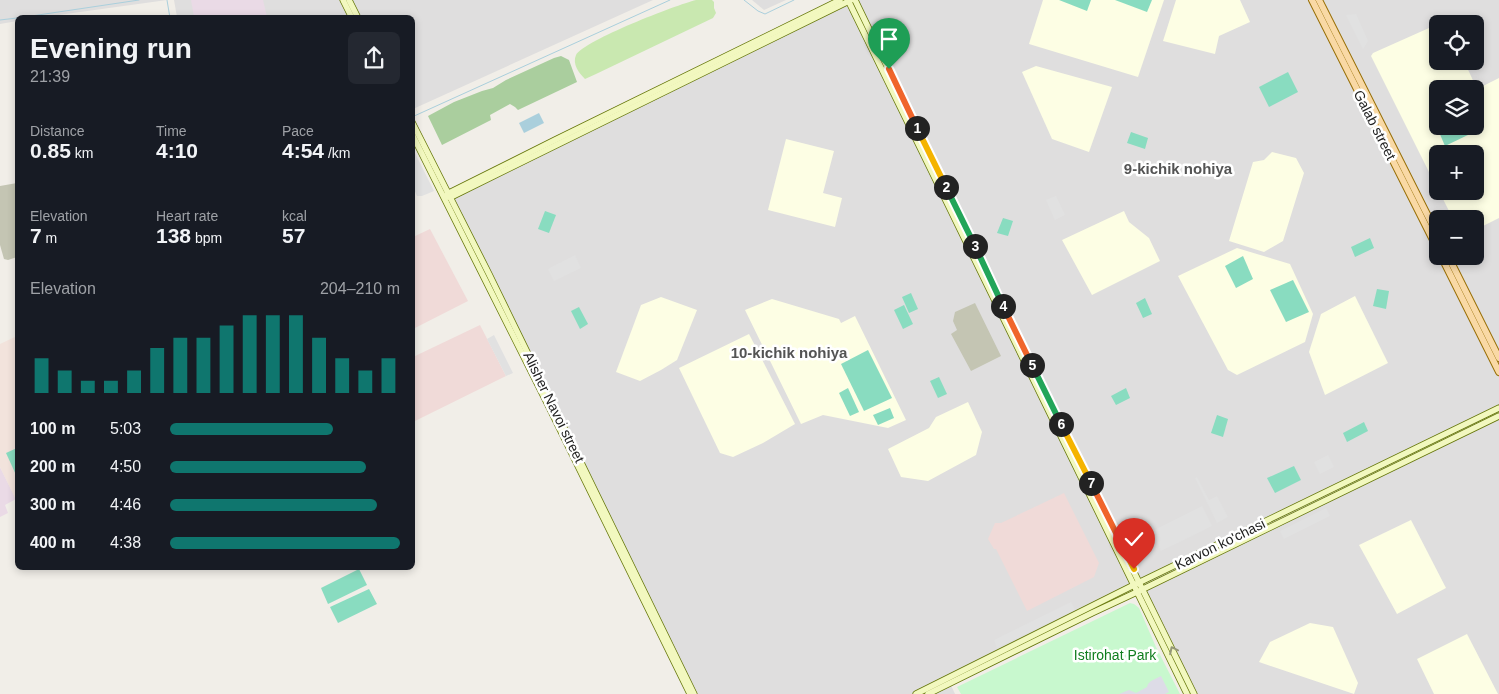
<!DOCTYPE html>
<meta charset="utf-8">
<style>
:root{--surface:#171b24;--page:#242831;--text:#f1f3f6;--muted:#9ea1a6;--accent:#0f766e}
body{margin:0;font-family:Helvetica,sans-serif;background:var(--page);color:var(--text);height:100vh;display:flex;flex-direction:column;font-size:19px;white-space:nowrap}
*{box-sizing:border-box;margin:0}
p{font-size:16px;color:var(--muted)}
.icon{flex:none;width:28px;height:28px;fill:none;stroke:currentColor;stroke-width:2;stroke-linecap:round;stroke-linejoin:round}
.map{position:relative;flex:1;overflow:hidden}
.panel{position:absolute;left:15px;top:15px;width:400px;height:555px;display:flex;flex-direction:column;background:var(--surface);border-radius:8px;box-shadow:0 2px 8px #0003}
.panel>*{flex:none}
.tools{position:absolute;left:1429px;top:15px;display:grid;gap:10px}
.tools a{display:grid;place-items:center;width:55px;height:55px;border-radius:8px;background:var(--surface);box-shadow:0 2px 8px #0003;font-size:25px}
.pin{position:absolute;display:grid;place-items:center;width:42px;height:42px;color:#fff;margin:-51px -21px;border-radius:50% 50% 50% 0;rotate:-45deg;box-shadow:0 0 5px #0007}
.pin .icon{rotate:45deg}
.km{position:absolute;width:25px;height:25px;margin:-12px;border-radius:50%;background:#222;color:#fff;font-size:14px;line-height:25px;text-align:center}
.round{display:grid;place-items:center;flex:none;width:52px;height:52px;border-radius:8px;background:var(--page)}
.headline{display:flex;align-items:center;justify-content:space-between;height:85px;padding:0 15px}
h1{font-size:28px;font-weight:700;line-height:38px}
.metrics{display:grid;grid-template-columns:repeat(3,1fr);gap:8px;height:85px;padding:5px 15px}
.metrics div{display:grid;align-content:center}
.metrics b{font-size:21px;font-weight:700}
.metrics small{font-size:14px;font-weight:400}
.metrics p{font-size:14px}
.chart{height:140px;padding:10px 15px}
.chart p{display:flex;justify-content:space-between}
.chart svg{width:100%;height:90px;margin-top:5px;stroke:var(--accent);stroke-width:6}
ul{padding:0 15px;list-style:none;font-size:16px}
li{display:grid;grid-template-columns:80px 60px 1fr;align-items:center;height:38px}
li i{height:12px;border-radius:6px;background:var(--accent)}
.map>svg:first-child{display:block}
</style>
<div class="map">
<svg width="1499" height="694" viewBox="0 0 1499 694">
<rect width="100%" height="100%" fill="#f1eee8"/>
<g fill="#dfdede" fill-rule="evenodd">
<path d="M0,0H167L44,17L18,18L17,21L0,24Z"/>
<path d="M174,0H653L413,109L412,18L177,17Z"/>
<path d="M752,0H786L764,10Z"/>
<path d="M845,0H1499V694H1190L1138,588L949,681L955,694H694L449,194ZM1438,24H1475V61H1438ZM1438,89H1475V126H1438ZM1438,154H1475V191H1438ZM1438,219H1475V256H1438Z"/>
</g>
<g fill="#f0dad8">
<path d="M430,229L468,301L413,329V237Z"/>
<path d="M480,325L506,376L413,422V357Z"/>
<path d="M1064,493L1099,563L1094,577L1027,611L996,549H994L988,539L995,523H1001Z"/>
</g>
<g fill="#eadae6">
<path d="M191,0H263L267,17H194Z"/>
<path d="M0,467L16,499L5,505L8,513L0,517Z"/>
</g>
<g fill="#fdfee4" fill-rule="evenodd">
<path d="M1043,0H1164L1138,77L1029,44Z"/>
<path d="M1176,0H1240L1250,22L1219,36L1215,54L1163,41Z"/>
<path d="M1438,24V61H1464L1477,89L1499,78V218L1475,230V219H1453L1439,191H1475V154H1438L1437,188L1371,56L1373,53ZM1438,89H1475V126H1438Z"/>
<path d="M1036,66L1112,87L1089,152L1052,139L1022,72Z"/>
<path d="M786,139L834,151L823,193L842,198L835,227L768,210Z"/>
<path d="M1272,152L1296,158L1304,173L1283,241L1264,252L1229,241L1253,162L1264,160Z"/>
<path d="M1124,211L1129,222L1149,238L1160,261L1092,295L1062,240Z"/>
<path d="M1237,248L1290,264L1313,314L1305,342L1237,375L1228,370L1178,276Z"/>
<path d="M1355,296L1388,363L1325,395L1309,352L1321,314Z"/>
<path d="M661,297L697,310L677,360L661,370L640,381L616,372L641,305Z"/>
<path d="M772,299L839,319L841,323L855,316L906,420L888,428L823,415L801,424L745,310Z"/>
<path d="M749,334L795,424L763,443L733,457L720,453L679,368Z"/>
<path d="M968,402L982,432L976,455L928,481L901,477L888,449L929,428L936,417Z"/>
<path d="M1411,520L1446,588L1397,614L1359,545Z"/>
<path d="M1310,623L1333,627L1358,683L1354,694L1259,662L1270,642Z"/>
<path d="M1467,634L1498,694H1434L1417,659Z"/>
</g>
<path fill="#f2e3dc" d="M17,336V502L0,467V344Z"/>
<g fill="#c4c5b3">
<path d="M17,183V257L8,260L4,259L0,245V186Z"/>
<path d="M975,303L1001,356L971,371L951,334L957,330L953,321L955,312Z"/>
</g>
<path fill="#c9e8b0" d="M696,0H712L714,2V8L716,13L713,18L596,74L585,79C579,73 572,64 576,55C585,40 676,5 696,0Z"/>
<path fill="#aace9e" d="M561,56L569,60L577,82L518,110L515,107L510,104L490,115L491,120L442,145L428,116L454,102L482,91L493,88L506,80L554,58Z"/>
<path fill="#c8f8ce" d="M1130,603L1134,604L1139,608L1156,647L1180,694H961L957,687Z"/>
<g fill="#89dcc0">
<path d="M1059,0H1091L1087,11Z"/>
<path d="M1115,0H1152L1147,12Z"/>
<path d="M1288,72L1298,92L1269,107L1259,87Z"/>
<path d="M1451,126H1466L1470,134L1445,146L1439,132Z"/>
<path d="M1131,132L1148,138L1145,149L1127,143Z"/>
<path d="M545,211L556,215L549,233L538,229Z"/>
<path d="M1003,218L1013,221L1008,236L997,233Z"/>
<path d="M1370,238L1374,248L1355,257L1351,247Z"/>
<path d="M1243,256L1253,279L1236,288L1225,266Z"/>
<path d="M1293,280L1309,312L1286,322L1270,290Z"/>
<path d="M1377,289L1389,291L1386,309L1373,306Z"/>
<path d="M911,293L918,309L909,313L902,297Z"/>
<path d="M1145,298L1152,314L1143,318L1136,303Z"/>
<path d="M904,305L913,324L903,329L894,310Z"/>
<path d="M579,307L588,324L580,329L571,311Z"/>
<path d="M868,350L892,398L864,411L841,364Z"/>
<path d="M939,377L947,394L938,398L930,381Z"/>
<path d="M848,388L859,412L850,416L839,393Z"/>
<path d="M1126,388L1130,398L1116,405L1111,396Z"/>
<path d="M890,408L894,418L878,425L873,415Z"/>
<path d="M1217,415L1228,419L1223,437L1211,433Z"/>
<path d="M1364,422L1368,431L1347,442L1343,433Z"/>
<path d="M17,448V477L6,453Z"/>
<path d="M1294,466L1301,480L1275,493L1267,478Z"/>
<path d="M359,569L367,585L328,604L321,588Z"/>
<path d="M369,589L377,604L338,623L330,607Z"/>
</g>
<g fill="#e1e1e1">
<path d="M1356,14L1368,41L1363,49L1346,15Z"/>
<path d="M413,149L434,191L422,196H417L413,187Z"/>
<path d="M1056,196L1065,215L1055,220L1046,200Z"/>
<path d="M575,255L581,268L554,281L548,269Z"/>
<path d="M494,335L513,373L506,376L487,339Z"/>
<path d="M1328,455L1334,467L1320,474L1314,462Z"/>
<path d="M1197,477L1209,500L1217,496L1228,517L1217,523L1195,478Z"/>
<path d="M1202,506L1212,526L1161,551L1152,531Z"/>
<path d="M1326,508L1330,516L1284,539L1280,531Z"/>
<path d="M1071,602L1075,610L997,648L994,640Z"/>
</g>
<path fill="#dddce7" d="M1161,676L1169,692L1165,694H1119L1129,690L1136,693L1147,687L1148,684L1151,681Z"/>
<path fill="#aacfdc" d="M539,113L544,123L524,133L519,123Z"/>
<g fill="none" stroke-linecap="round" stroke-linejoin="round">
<g stroke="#aacfdc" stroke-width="1">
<path d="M167,0L170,18"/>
<path d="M744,0L758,11L765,14L794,0"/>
<path d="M18,18L139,0"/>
<path d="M0,20L17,18"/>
<path d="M412,117L670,0"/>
</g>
<g stroke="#657609" stroke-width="7">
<g id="secondary">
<path d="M343,0L352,18"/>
<path d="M349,0L358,18"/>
<path d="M848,0L1187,694"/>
<path d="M855,0L996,292L1194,694"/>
<path d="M412,122L489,274L694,694"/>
<path d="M412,134L549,407L690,694"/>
<path d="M447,194L555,140L840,0"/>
<path d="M447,197H451L851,0"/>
<path d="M916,694L1134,585L1499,408"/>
<path d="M928,694L1092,613L1137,592L1499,416"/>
</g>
</g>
<g stroke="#986f06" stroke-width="8">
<g id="primary">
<path d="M1312,0L1438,250"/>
<path d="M1319,0L1438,236"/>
<path d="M1441,256L1499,372"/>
<path d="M1448,256L1499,358"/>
</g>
</g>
<use href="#secondary" stroke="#f2f8bf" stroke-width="5.5"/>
<use href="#primary" stroke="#f9d9a5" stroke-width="6"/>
</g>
<defs><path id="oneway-chevron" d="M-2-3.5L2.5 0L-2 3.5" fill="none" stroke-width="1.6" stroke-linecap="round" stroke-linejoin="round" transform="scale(1.25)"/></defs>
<use stroke="#949778" href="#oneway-chevron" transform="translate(1173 650) rotate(-116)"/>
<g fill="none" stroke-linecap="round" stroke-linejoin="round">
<g stroke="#fff" stroke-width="10">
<path id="split-1" d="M889,69L917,128"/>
</g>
<g stroke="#fff" stroke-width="10">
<path id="split-2" d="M917,128L946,187"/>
</g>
<g stroke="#fff" stroke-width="10">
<path id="split-3" d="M946,187L975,246"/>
</g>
<g stroke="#fff" stroke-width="10">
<path id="split-4" d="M975,246L1003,306"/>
</g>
<g stroke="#fff" stroke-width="10">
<path id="split-5" d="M1003,306L1032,365"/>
</g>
<g stroke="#fff" stroke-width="10">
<path id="split-6" d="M1032,365L1061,424"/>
</g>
<g stroke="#fff" stroke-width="10">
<path id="split-7" d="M1061,424L1091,483"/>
</g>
<g stroke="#fff" stroke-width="10">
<path id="split-8" d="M1091,483L1120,541"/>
</g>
<g stroke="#fff" stroke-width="10">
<path id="split-9" d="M1120,541L1134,569"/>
</g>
<use href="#split-1" stroke="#f0652b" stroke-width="6"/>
<use href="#split-2" stroke="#f5b400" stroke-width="6"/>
<use href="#split-3" stroke="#22a559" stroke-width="6"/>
<use href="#split-4" stroke="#22a559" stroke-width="6"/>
<use href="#split-5" stroke="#f0652b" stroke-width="6"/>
<use href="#split-6" stroke="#22a559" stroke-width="6"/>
<use href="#split-7" stroke="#f5b400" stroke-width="6"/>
<use href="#split-8" stroke="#f0652b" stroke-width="6"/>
<use href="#split-9" stroke="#f5b400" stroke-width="6"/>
</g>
<g text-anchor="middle" stroke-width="5" stroke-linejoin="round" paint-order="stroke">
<g font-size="14" fill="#212121" stroke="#fff">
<text transform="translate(1375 125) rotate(63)" y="5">Galab street</text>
<text transform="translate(554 407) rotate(64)" y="5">Alisher Navoi street</text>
<text transform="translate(1220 544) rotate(-26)" y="5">Karvon ko'chasi</text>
</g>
<g font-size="14" fill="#107d1f" stroke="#fff">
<text x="1115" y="660">Istirohat Park</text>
</g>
<g font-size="15" font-weight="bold" fill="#545454" stroke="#fff">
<text x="1178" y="174">9-kichik nohiya</text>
<text x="789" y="358">10-kichik nohiya</text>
</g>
</g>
</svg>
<div class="tools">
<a><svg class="icon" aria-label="locate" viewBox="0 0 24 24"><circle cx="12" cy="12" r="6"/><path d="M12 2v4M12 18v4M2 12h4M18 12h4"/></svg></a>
<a><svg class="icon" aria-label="layers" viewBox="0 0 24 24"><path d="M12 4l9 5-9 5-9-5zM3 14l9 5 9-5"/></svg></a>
<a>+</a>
<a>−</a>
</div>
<div class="pin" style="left:889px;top:69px;background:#1e9e55"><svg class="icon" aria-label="arrive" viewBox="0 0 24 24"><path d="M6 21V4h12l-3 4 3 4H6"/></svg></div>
<div class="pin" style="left:1134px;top:569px;background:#d93025"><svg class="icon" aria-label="check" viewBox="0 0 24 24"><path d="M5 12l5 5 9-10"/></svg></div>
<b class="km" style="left:917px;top:128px">1</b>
<b class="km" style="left:946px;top:187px">2</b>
<b class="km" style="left:975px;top:246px">3</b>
<b class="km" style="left:1003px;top:306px">4</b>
<b class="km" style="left:1032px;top:365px">5</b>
<b class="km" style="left:1061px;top:424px">6</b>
<b class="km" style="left:1091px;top:483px">7</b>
<section class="panel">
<div class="headline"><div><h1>Evening run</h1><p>21:39</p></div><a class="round"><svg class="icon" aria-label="share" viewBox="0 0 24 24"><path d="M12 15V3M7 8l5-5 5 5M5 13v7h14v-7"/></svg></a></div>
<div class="metrics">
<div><p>Distance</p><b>0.85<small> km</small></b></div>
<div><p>Time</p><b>4:10</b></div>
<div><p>Pace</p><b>4:54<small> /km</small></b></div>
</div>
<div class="metrics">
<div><p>Elevation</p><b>7<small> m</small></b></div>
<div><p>Heart rate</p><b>138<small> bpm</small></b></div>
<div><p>kcal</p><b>57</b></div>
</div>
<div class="chart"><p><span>Elevation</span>204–210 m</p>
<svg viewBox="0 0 160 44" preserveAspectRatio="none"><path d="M5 44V27M15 44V33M25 44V38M35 44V38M45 44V33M55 44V22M65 44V17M75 44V17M85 44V11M95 44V6M105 44V6M115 44V6M125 44V17M135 44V27M145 44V33M155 44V27"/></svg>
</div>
<ul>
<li><b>100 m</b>5:03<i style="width:71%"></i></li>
<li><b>200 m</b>4:50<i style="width:85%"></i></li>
<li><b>300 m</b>4:46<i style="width:90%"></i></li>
<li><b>400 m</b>4:38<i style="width:100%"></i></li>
</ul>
</section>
</div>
